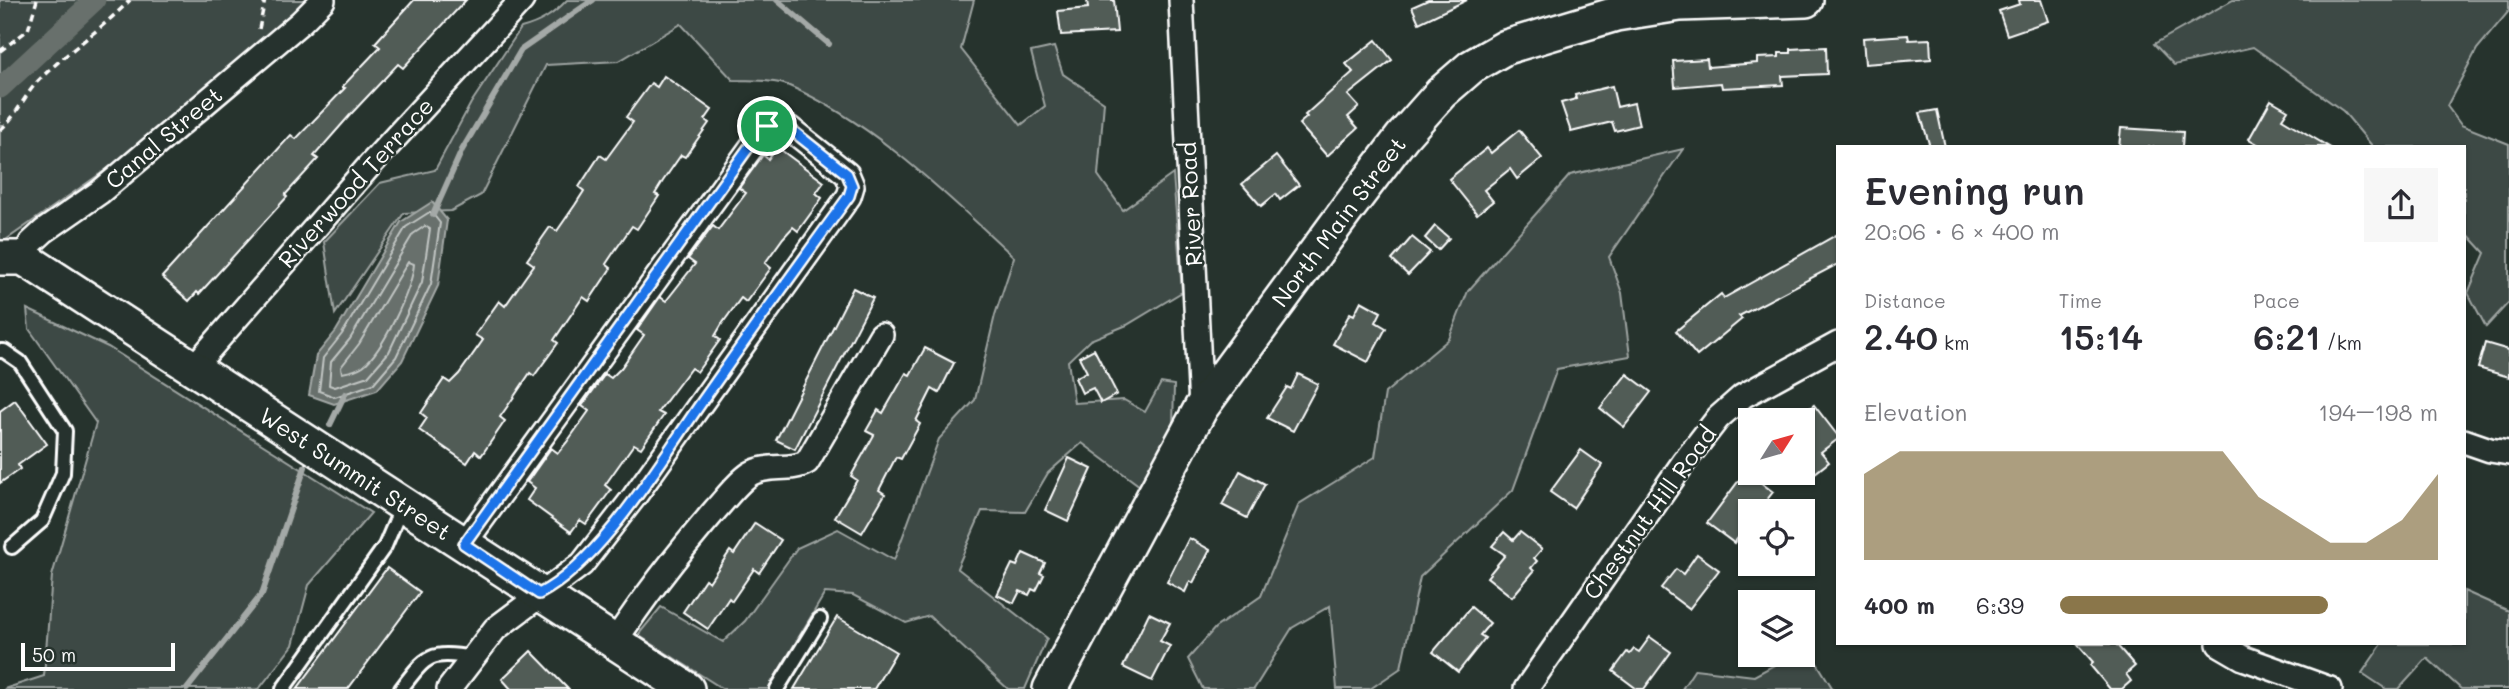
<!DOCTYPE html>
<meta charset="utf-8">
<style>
:root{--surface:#fff;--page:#f7f7f7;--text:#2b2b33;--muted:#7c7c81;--accent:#8a764a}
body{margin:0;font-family:Mali,sans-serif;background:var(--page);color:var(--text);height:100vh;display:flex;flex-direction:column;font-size:26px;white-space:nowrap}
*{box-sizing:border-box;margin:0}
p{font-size:23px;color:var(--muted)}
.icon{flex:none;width:38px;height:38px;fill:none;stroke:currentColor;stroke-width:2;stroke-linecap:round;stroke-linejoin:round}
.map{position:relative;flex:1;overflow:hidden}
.drawer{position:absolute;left:1836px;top:145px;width:630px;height:500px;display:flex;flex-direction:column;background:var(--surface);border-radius:0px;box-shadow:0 2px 5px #0004}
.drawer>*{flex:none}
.needle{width:46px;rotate:53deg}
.fabs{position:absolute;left:1738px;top:408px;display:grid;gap:14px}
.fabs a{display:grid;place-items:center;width:77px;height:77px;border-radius:0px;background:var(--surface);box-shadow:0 2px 5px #0004;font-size:35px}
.scale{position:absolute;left:21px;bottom:18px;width:154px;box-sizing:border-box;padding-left:7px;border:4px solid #fff;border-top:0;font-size:19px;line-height:24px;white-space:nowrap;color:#fff;-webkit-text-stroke:5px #26332d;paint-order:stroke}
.pin{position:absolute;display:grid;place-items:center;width:60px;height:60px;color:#fff;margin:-30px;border:4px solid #fff;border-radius:50%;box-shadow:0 2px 7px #0007}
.round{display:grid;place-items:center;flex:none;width:74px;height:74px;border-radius:0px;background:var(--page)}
.overview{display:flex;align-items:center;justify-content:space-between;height:119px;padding:0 28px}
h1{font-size:38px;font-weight:600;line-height:52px}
.metrics{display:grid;grid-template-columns:repeat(3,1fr);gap:10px;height:119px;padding:7px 28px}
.metrics div{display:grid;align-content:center}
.metrics b{font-size:35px;font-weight:600}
.metrics small{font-size:19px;font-weight:400}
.metrics p{font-size:19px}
.chart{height:196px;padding:14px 28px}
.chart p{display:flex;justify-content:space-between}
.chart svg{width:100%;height:126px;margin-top:7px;fill:var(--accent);opacity:.7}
ul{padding:0 28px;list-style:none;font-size:23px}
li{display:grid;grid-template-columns:112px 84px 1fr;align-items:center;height:52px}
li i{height:18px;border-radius:9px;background:var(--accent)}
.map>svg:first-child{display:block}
</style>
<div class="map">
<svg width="2509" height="689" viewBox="0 0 2509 689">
<rect width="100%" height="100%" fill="#26332d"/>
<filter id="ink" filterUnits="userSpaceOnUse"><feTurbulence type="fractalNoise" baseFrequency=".0143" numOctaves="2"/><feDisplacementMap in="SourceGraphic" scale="14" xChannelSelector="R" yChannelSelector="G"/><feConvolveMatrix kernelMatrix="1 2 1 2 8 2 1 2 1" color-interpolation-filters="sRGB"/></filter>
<g filter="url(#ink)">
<g fill="#3e4944" stroke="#9ea4a2" stroke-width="2">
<path d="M0,0H319L224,87L0,244Z"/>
<path d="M567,0H974L961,49L1021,125L1045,106L1031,52L1054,47L1063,74L1104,102L1098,175L1123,210L1173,174L1182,292L1127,325L1090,340L1068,361L1074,403L1124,400L1145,412L1161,383L1174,385L1173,427L1140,486L1082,443L1048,473L1025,512L982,511L957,568L1047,638L1025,689H1008L929,616L906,623L853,595L825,593L768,689H723L638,635L661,607L723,642L745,621L797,548L838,529L894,560L939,439L975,400L995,315L1014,257C947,195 872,121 787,85C772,79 749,81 733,80L681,24L619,61L546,65L481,195L451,211L404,213L335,314L324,242L380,183L435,170L471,103L521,28C540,23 553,15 567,0Z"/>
<path d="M2233,0H2509V11L2477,49L2447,106L2461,125L2509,144V302L2486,327L2468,293L2485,253L2464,230V147H2373L2343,111L2253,47L2174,65L2154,44Z"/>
<path d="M1683,149L1609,257L1622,293L1630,356L1557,369L1513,490L1420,577L1401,668L1370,689H1337L1330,606L1292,628L1254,689H1203L1188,659L1215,628L1261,596L1299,504L1375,457L1385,393L1449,339L1468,291L1570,175Z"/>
<path d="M27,309L108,347L371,513L309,585L293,645L259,689H4L44,676L52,576L96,423L29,329Z"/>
<path d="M2464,591L2509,611V689H2461L2427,658L2399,689H2386L2362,673L2382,644H2464Z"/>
<path d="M1807,647L1833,689H1682L1695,669L1754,676L1793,655L1802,654L1803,649Z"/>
</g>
<path fill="#67706c" stroke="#a4a9a7" stroke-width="2" d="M432,202L447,220L438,286L402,361L377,390L334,404L309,395L316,356L336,331L401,222Z"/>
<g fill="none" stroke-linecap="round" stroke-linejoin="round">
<g stroke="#c2c6c4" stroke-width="2">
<path d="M428,213H432L440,223L431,284L396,357L373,384L335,397L319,391L323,358L342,334L406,227Z"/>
<path d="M425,226L430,229L422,282L389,352L368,376L335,387L329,385L331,362L350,339L413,234Z"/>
<path d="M408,262L414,264C412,289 383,351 363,366C357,370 348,372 342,373L341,367L359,344Z"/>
</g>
<g stroke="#a4a9a7" stroke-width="6">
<path d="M777,0L829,44"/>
<path d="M433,215L462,150L521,50L593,0"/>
<path d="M330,425L345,394"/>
<path d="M187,689L262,594L305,467"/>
</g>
<path stroke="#67706c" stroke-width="21" d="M0,88L95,0"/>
</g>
<g fill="#515c57" stroke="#fff" stroke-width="2">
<path d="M414,0H466L403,68L398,64L351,114L314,156L318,159L285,195L287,197L199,294L197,292L189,301L162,277L291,135L296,139L345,88L342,87L380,47L375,43Z"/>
<path d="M1087,0H1114L1117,32L1061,35L1058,11L1088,8Z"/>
<path d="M1428,0H1467L1419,23L1412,7Z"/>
<path d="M2019,0H2041L2048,21L2007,35L1999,11L2020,4Z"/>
<path d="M1908,35L1909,40L1930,39L1931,59L1865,64L1863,38Z"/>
<path d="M1376,40L1392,60L1348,95L1359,107L1348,117L1358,128L1327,156L1299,124L1307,117L1305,115L1353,72L1346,64Z"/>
<path d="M1826,47L1827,74L1782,76L1783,85L1722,88L1721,83L1675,87L1673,61L1707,59L1708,67L1757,63V58L1779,57V53H1791V49Z"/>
<path d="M664,76L712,110L705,120L709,123L685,157L681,155L663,181L655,194L659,196L637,229L632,226L614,252L606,264L611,268L589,301L583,297L554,340L558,343L534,376L530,373L507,407L500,417L505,421L481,456L475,451L467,463L419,430L427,418L421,413L444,379L450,383L459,374L483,340L475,335L499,301L505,306L526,276L534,265L527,260L550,227L557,231L575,205L584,191L579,187L600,155L606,159L633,122L626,117L651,83L657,87Z"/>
<path d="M1612,86L1617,107L1634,103L1639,125L1615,131L1612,122L1571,132L1561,103L1576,99L1575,95Z"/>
<path d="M2271,100L2288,110L2282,119L2329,147H2263L2249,139Z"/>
<path d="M1937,110L1945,147H1930L1920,113Z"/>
<path d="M2121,128L2183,132L2182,147H2119Z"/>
<path d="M1519,130L1542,158L1517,179L1510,169L1484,190L1493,201L1477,214L1449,179L1487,148L1491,153Z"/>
<path d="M777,147L824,182L816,193L822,198L798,231L793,227L783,238L765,263L771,268L746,302L741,298L722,324L715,336L720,340L697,372L691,368L658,412L664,415L641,448L634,444L612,475L605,485L611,490L586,524L580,520L571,532L527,500L535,488L527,482L551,448L558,453L567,442L589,411L582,406L605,374L611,378L621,368L644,335L637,330L660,297L666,301L695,264L688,259L713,226L718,230L746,193L739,188L763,155L768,159Z"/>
<path d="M1276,156L1299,185L1280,200L1276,194L1261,206L1242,184Z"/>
<path d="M1435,226L1449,238L1438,250L1425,238Z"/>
<path d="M1838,234V264L1739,316L1742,319L1697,356L1676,331L1721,294L1724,298Z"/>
<path d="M1412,237L1430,252L1408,275L1392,260Z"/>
<path d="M853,288L873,298L795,449L776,440Z"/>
<path d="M1361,301L1381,312L1376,322L1386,328L1368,362L1333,344L1350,313L1354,315Z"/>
<path d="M2485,343L2509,350V377L2478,368Z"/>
<path d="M925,348L954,363L939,393L932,389L916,421L920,424L901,459L896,457L879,490L885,494L862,533L835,517L857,480L851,476L874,435L866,431L878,410L883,413L906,373L910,375Z"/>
<path d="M1094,349L1117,394L1101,403L1093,388L1082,393L1075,378L1087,372L1079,357Z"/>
<path d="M1298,374L1318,384L1293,431L1267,418L1287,387L1291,389Z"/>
<path d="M1627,374L1651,392L1624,427L1600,408Z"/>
<path d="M15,400L47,444L18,465L20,469L0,483V411Z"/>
<path d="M1814,405L1838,436V439L1821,452L1829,462L1815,473L1802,457V420H1794Z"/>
<path d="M1581,450L1602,465L1573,508L1550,492Z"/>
<path d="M1069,458L1092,469L1068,521L1045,510Z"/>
<path d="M1240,471L1265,484L1247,518L1222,505Z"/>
<path d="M1746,471L1773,492L1758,511H1750V522L1734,543L1707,523Z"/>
<path d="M755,523L781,540L759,573L754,569L732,601L729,598L708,629L683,612L705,579L709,582L730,551L734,554Z"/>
<path d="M1504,532L1513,540L1520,532L1542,549L1534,558L1537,561L1531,568L1534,571L1512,597L1487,577L1505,555L1492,546Z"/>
<path d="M1189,538L1210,550L1193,583L1190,581L1185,592L1167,582Z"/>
<path d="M1023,553L1045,563L1040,573L1044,575L1036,591L1032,589L1029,595L1020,591L1014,603L997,595L1012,564L1017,566Z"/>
<path d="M1697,554L1719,570L1689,609L1661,588L1676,569L1683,574Z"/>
<path d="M387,568L420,592L348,689H297Z"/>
<path d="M1471,607L1490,623L1480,635L1485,638L1458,672L1433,652Z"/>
<path d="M1149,613L1170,623L1160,641L1170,646L1152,681L1123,667Z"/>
<path d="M837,617L896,652L874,689H794Z"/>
<path d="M1650,637L1671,652L1644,689H1637L1613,671L1627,652L1630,654L1634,649L1639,652Z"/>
<path d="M2077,644H2116L2135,666L2126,674L2131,681L2122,689H2110L2090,665L2093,662Z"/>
<path d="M531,651L568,689H511L502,679Z"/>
</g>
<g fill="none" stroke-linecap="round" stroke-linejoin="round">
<g stroke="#fff" stroke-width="18">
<g id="lane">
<path d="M0,351H4L20,362L65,431L63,473L42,521L12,547"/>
<path d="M283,689L385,546L402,506"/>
<path d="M401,689C427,655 429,651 473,658"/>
<path d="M777,689L820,619"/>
</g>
</g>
<g stroke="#fff" stroke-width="28">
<g id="street">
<path d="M1181,0L1201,408"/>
<path d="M23,258L31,243L44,231L100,192L301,22L323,0"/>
<path d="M193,368L370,165L522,0"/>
<path d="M2464,441L2490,450L2509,453"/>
<path d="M614,643C645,595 679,552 716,509C726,498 738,482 750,474C768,463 791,472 807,462L881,335"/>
<path d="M2219,644L2243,658L2330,689"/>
<path d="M449,689L495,629L582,564L634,497L849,196L852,186L847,174L789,128L778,124L767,126L464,544"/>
<path d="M1526,689L1684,462L1718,418L1743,396L1838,344"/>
</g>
</g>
<g stroke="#fff" stroke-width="38">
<g id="secondary">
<path d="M0,258H23L36,266L687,689"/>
<path d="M1050,689L1201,408L1346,211L1402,137L1441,93L1471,67L1506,47L1616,14L1680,4L1806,0"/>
</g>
</g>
<g stroke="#fff" stroke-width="3.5" stroke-dasharray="7 5" stroke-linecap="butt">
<path d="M259,29L265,0"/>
<path d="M0,51L28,30L37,0"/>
<path d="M0,130C17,116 24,95 40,79C68,51 102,29 130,0"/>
</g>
<use href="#lane" stroke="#26332d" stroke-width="12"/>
<use href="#street" stroke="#26332d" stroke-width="23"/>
<use href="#secondary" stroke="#26332d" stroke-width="33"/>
</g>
</g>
<g fill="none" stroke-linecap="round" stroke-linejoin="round" filter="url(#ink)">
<g stroke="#fff" stroke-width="14">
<path id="route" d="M778,124L789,128L847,174L852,186L849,196C801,262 753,329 706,396C664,455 602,562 539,594L464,544L749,147L767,126Z"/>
</g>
<use href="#route" stroke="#1a73e8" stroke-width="9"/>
</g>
<g text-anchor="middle" stroke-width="5" stroke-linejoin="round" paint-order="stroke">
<g font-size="23" fill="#fff" stroke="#26332d">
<text transform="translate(164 138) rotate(-40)" y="8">Canal Street</text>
<text transform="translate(356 183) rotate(-48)" y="8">Riverwood Terrace</text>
<text transform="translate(1191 204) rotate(-93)" y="8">River Road</text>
<text transform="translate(1339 222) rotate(-53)" y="8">North Main Street</text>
<text transform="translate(355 474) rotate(33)" y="8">West Summit Street</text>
<text transform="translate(1650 513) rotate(-54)" y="8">Chestnut Hill Road</text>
</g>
</g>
</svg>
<div class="fabs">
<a><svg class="needle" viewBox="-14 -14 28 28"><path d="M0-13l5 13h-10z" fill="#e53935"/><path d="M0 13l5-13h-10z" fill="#7c7c81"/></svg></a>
<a><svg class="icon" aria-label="locate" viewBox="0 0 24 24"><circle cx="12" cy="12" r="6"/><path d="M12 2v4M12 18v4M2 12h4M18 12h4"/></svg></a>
<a><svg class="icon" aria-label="layers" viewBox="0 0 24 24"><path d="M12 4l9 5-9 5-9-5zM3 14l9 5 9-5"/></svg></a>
</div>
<div class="scale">50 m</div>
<div class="pin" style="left:767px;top:126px;background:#1e9e55"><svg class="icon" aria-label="arrive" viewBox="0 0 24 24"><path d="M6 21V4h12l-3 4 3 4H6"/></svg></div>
<section class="drawer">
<div class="overview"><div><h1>Evening run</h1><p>20:06 · 6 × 400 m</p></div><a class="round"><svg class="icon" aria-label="share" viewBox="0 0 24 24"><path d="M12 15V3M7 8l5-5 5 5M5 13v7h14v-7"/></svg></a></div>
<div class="metrics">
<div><p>Distance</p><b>2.40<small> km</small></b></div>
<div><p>Time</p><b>15:14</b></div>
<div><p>Pace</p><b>6:21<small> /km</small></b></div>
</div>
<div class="chart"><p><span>Elevation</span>194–198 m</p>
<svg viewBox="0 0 160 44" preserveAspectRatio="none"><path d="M0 44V14L10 6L20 6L30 6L40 6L50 6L60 6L70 6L80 6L90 6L100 6L110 22L120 30L130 38L140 38L150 30L160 14V44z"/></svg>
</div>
<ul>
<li><b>400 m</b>6:39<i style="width:71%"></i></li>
</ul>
</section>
</div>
